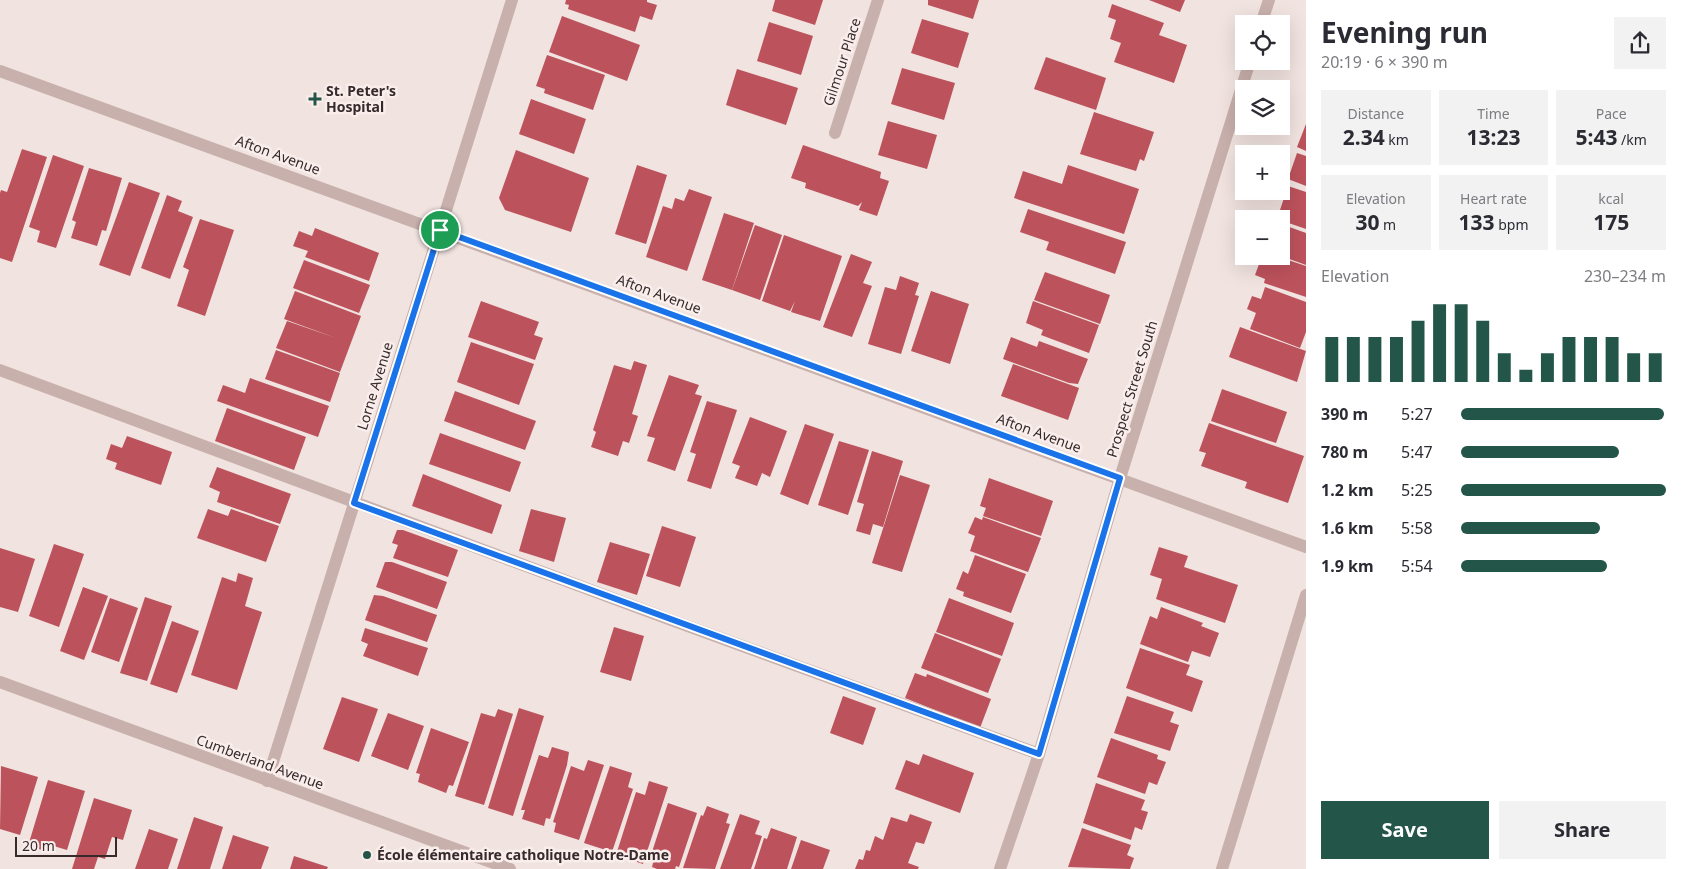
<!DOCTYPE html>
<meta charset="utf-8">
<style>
:root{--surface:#fff;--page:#f2f2f3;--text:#2b2b33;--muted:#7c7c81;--accent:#235548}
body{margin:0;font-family:"Noto Sans",sans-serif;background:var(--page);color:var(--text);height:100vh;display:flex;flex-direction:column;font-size:19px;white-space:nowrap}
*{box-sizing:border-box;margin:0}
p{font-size:16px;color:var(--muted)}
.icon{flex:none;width:28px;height:28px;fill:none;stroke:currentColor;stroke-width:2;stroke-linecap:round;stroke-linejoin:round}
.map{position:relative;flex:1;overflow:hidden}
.drawer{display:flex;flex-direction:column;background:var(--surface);width:375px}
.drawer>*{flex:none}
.buttons{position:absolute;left:1235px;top:15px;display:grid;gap:10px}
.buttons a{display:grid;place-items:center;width:55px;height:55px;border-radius:0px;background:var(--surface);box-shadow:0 5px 20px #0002;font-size:25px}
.scale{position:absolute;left:15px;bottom:12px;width:102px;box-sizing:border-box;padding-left:5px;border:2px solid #372a2b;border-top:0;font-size:14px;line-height:18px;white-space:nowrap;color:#372a2b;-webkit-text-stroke:4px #f9eeec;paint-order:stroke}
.pin{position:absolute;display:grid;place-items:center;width:42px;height:42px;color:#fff;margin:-21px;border:2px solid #fff;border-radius:50%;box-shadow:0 1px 5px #0007}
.round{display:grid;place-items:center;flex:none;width:52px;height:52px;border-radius:0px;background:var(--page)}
.head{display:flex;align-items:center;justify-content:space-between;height:85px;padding:0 15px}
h1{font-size:28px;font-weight:700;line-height:38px}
.metrics{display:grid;grid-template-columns:repeat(3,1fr);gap:8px;height:85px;padding:5px 15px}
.metrics div{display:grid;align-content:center;border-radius:0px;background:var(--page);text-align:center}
.metrics b{font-size:21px;font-weight:700}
.metrics small{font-size:14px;font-weight:400}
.metrics p{font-size:14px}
.chart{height:140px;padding:10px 15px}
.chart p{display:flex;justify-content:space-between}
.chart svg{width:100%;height:90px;margin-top:5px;stroke:var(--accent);stroke-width:6}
.primary-button{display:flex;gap:10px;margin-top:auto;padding:10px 15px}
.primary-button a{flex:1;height:58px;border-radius:0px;background:var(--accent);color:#fff;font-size:20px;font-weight:700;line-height:58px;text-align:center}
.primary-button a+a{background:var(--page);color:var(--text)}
ul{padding:0 15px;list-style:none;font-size:16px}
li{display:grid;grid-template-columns:80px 60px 1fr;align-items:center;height:38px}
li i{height:12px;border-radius:6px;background:var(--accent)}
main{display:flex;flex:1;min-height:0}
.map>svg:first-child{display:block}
</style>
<main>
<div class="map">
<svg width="1306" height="869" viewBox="0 0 1306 869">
<rect width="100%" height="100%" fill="#f1e3df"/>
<g fill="#bc525c">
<path d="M566,0H647V2L657,5L652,20L640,16L635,32L568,9L569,5L565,4Z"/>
<path d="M775,0H823L815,25L772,11Z"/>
<path d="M928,0H979L973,19L928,5Z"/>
<path d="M1149,0H1185L1180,12Z"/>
<path d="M1112,4L1164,23L1159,35L1187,45L1174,83L1114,62L1121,43L1110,39L1116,20L1108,17Z"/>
<path d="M562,16L640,45L627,81L549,52Z"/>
<path d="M922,19L969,33L958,68L911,53Z"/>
<path d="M769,22L813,36L801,75L757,61Z"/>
<path d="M547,55L605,75L593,110L544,93L545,89L536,86Z"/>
<path d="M1046,57L1106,78L1096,110L1034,89Z"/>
<path d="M902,68L955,83L944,120L891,104Z"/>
<path d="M737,69L798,88L786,125L726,105Z"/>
<path d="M531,99L586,119L574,154L519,134Z"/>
<path d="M1094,112L1154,132L1144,161L1140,159L1136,171L1080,154Z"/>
<path d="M888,121L937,135L927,169L878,155Z"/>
<path d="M1306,124V151L1297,147Z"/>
<path d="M803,145L881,172L880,178L889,181L877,216L859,210L862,202L858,206L805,188L806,183L791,178Z"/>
<path d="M22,149L47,157L12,262L0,258V193L1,190L7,192Z"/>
<path d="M516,150L589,178L571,232L505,210L499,198Z"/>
<path d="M1297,153L1306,156V186L1288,179Z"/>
<path d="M53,155L84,166L56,248L37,242L40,231L29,227Z"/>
<path d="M637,165L667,175L646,244L615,234Z"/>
<path d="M1068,165L1139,189L1124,234L1014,198L1023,171L1062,184Z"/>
<path d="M89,168L122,178L106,231L102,230L97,246L71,238L76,222L72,220Z"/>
<path d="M129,182L160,193L130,276L99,265Z"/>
<path d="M1288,186L1306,192V229L1277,219Z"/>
<path d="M689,189L712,197L687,271L646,257L663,206L672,209L675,198L684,201Z"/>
<path d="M167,195L182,201L178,211L193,217L170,279L141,268Z"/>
<path d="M1028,209L1126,242L1115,274L1046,250L1049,242L1020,232Z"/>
<path d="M724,213L754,223L732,290L702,280Z"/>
<path d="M200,219L234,230L205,316L177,306L189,270L183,267Z"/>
<path d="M1281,224L1306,233V265L1281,256Z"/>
<path d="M755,225L782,235L760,300L732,290Z"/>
<path d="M315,228L379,253L369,281L305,257L308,251L293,246L299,231L312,236Z"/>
<path d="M784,235L842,256L820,321L791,312L795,301L790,311L762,301Z"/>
<path d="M851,254L872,262L863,283L872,286L852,337L823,327Z"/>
<path d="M1262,256H1276L1306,266V297L1264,283L1265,279L1255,275Z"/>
<path d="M304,260L370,285L359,313L293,288Z"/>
<path d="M1045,272L1110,295L1100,324L1034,300Z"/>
<path d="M900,276L919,283L915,295L919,296L901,354L868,344L885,287L896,290Z"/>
<path d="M1265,287L1306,302V332L1300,348L1250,329L1256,313L1247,309L1252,296L1261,299Z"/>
<path d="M295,291L361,316L340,372L276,348L287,321L336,338L284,319Z"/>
<path d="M931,291L969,304L950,364L911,351Z"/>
<path d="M481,301L539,322L534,335L543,338L535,360L468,337Z"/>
<path d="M1033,301L1099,325L1089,353L1041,335L1043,330L1026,323Z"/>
<path d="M1240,327L1306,351L1297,382L1229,357Z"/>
<path d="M1011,337L1037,347L1039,341L1088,359L1078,384L1069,383L1003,359Z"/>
<path d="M471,342L534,364L519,405L457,382Z"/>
<path d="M276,350L340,373L330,402L265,379Z"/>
<path d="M634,361L647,365L632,414L638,416L629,443L623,441L618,456L591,447L596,432L593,430L614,365L631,370Z"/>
<path d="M1013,364L1079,388L1068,420L1001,396Z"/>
<path d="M669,375L699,385L695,394L702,396L675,471L647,461L655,438L647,436Z"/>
<path d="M250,378L329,406L318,437L217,401L223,385L245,393Z"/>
<path d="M1222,389L1287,412L1276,443L1211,421Z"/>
<path d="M455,391L536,421L525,450L444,421Z"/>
<path d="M707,401L737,410L711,489L687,481L696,454L690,452Z"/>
<path d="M227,408L306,437L294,470L215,441Z"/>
<path d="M750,417L787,431L770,477L762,473L757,486L735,478L740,466L732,463Z"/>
<path d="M1209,423L1304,456L1288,503L1245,488L1247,482L1201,466L1206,453L1199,451Z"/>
<path d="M805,424L834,434L808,505L780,494Z"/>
<path d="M440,433L521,462L510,492L429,464Z"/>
<path d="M127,436L172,452L161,485L115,469L117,463L106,459L111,444L122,448Z"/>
<path d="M839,441L869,450L848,515L818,505Z"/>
<path d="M872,451L903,461L883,527L873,524L870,535L856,531L864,504L857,502Z"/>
<path d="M217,467L291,494L280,524L217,502L220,492L209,487Z"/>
<path d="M423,474L502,505L492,534L412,506Z"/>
<path d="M900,475L930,485L902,572L872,563Z"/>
<path d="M989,478L1053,501L1041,536L983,516L986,508L980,506Z"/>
<path d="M208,509L228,516L231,509L279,526L266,562L197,538Z"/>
<path d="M531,509L566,518L554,562L519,551Z"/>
<path d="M975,517L982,520L983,517L1041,538L1028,572L970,551L975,536L968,533Z"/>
<path d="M662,526L696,537L680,587L646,576Z"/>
<path d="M397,530H403L458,550L448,577L393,558L398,545L392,543Z"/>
<path d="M610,542L650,554L637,595L597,582Z"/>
<path d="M54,544L84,554L59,627L29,616Z"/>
<path d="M1159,547L1188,556L1184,567L1238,585L1225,623L1156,599L1162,579L1150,575Z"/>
<path d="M0,548L35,559L18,612L0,607Z"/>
<path d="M975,555L1026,574L1011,613L963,596L964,592L956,589L963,571L968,574Z"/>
<path d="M385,562H392L447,582L437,609L376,587Z"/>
<path d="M238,573L253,578L245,606L262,612L237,690L191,675L222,577L236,582Z"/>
<path d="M83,587L108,596L84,660L60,651Z"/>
<path d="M374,595L383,596L437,615L427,642L365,620Z"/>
<path d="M145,597L172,606L147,681L120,673Z"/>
<path d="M110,598L138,608L119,662L91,652Z"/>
<path d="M949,598L1014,623L1002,656L936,632Z"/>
<path d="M1161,607L1203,623L1201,626L1219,633L1210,657L1192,651L1188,662L1140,644L1150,616L1157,619Z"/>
<path d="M172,621L199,631L177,693L150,684Z"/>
<path d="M614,627L644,636L631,681L600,672Z"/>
<path d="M365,628L428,648L418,676L363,656L368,644L361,641Z"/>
<path d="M935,633L1001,659L988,693L921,668Z"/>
<path d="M1140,648L1190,665L1186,675L1203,681L1192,712L1126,688Z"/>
<path d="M915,673L926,677L927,674L991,699L980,728L905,698Z"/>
<path d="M843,696L876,708L863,745L830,733Z"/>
<path d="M1127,696L1174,712L1170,722L1179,725L1170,751L1114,733Z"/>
<path d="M342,697L378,709L359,762L323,749Z"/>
<path d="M519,708L544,716L513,816L488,808Z"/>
<path d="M498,709L513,714L484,805L455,796L481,713L495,717Z"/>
<path d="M388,713L424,726L408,770L371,756Z"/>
<path d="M431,728L469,742L453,786L449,785L446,793L418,782L420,774L416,773Z"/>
<path d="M1111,738L1158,755L1157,759L1166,762L1157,785L1149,782L1145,794L1097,777Z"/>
<path d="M552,747L569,752L567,765L550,819L546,818L544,826L522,819L525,810H521L539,755L548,758Z"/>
<path d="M923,754L974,773L960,813L895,789L906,760L919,765Z"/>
<path d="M588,760L604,765L579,840L554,832L556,823L553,822L571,766L584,771Z"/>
<path d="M1,766L38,777L20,835L0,829Z"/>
<path d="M610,766L632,773L628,787L633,789L612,852L584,843Z"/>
<path d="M48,780L85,791L67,850L47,844L46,851L28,846Z"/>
<path d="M649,781L668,787L643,864L616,855L636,792L645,795Z"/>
<path d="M1096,783L1145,800L1141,810L1148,812L1142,830L1135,827L1131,840L1083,823Z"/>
<path d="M94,798L132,810L123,840L112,837L105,859L98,857L94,869H72Z"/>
<path d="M668,803L697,813L679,867L676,866L675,869H657L652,867L654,859L650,858Z"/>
<path d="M707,806L729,814L726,823L730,824L715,869L683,868L701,815L703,816Z"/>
<path d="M740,814L760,821L755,834L762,836L751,869H720Z"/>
<path d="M910,814L932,822L924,844L916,842L908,863L919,867L918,869H855L859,859L863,860L866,850L870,851L875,836L883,840L891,817L907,822Z"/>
<path d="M194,817L223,827L210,869H177Z"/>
<path d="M771,828L797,837L787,869H754L764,838L767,839Z"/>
<path d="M1082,828L1131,845L1127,855L1134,858L1130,869L1068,867Z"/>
<path d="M149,829L178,839L168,869H135Z"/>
<path d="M233,835L269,847L261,869H222Z"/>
<path d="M801,840L830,850L823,869H791Z"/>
<path d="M294,856L328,867L327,869H290Z"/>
</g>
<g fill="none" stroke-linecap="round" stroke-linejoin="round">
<g stroke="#c8b0ac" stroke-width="12">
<path d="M0,370L671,620L1039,754"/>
<path d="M1222,869L1306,595"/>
</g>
<g stroke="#c8b0ac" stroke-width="12">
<path d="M1261,24L1269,0"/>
<path d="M0,71L1306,547"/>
<path d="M835,133L878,0"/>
<path d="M0,682L510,869"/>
<path d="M267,781L512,0"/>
<path d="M1000,869L1039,754L1120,478L1250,61"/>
</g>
</g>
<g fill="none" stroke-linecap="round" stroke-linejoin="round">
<g stroke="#fff" stroke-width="10">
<path id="route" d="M440,230L1120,478L1039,754L354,503Z"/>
</g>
<use href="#route" stroke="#1a73e8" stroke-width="6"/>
</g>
<g fill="#235548" stroke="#f9eeec" stroke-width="2">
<path d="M312.5 91.5h5v5h5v5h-5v5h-5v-5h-5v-5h5z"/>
<circle cx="367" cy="855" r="5"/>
</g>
<g text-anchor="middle" stroke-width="5" stroke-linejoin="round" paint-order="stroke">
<g font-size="14" fill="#372a2b" stroke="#f9eeec">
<text transform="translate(842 62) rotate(-72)" y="5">Gilmour Place</text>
<text transform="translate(278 155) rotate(20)" y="5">Afton Avenue</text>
<text transform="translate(659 294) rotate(20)" y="5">Afton Avenue</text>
<text transform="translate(375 386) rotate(-73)" y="5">Lorne Avenue</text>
<text transform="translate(1132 389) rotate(-73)" y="5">Prospect Street South</text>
<text transform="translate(1039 433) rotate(20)" y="5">Afton Avenue</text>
<text transform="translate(260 762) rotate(20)" y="5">Cumberland Avenue</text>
</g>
<g font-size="14" font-weight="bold" fill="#372a2b" stroke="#f9eeec" text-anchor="start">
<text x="326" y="96">St. Peter's<tspan x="326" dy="16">Hospital</tspan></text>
<text x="377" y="860">École élémentaire catholique Notre-Dame</text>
</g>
</g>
</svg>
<div class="buttons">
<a><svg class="icon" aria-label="locate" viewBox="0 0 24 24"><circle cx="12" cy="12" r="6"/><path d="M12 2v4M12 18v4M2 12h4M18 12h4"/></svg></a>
<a><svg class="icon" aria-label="layers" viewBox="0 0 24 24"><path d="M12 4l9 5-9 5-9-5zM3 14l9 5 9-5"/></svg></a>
<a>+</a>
<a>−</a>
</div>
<div class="scale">20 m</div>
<div class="pin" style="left:440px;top:230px;background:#1e9e55"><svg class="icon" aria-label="arrive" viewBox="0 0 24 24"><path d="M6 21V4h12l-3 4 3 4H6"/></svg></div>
</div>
<section class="drawer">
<div class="head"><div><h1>Evening run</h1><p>20:19 · 6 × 390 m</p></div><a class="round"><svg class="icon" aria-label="share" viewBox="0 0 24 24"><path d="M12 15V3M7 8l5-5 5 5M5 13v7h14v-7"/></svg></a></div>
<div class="metrics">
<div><p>Distance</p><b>2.34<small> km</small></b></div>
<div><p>Time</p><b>13:23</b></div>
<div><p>Pace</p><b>5:43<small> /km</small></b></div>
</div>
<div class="metrics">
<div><p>Elevation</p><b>30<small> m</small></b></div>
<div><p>Heart rate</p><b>133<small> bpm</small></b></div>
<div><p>kcal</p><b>175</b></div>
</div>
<div class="chart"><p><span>Elevation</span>230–234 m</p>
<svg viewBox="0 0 160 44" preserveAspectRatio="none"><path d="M5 44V22M15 44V22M25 44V22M35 44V22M45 44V14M55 44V6M65 44V6M75 44V14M85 44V30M95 44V38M105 44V30M115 44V22M125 44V22M135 44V22M145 44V30M155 44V30"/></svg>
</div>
<ul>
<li><b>390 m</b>5:27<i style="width:99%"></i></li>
<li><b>780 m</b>5:47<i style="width:77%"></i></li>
<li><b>1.2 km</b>5:25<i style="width:100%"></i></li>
<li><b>1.6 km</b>5:58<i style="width:68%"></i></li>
<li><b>1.9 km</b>5:54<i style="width:71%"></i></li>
</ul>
<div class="primary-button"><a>Save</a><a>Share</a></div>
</section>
</main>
